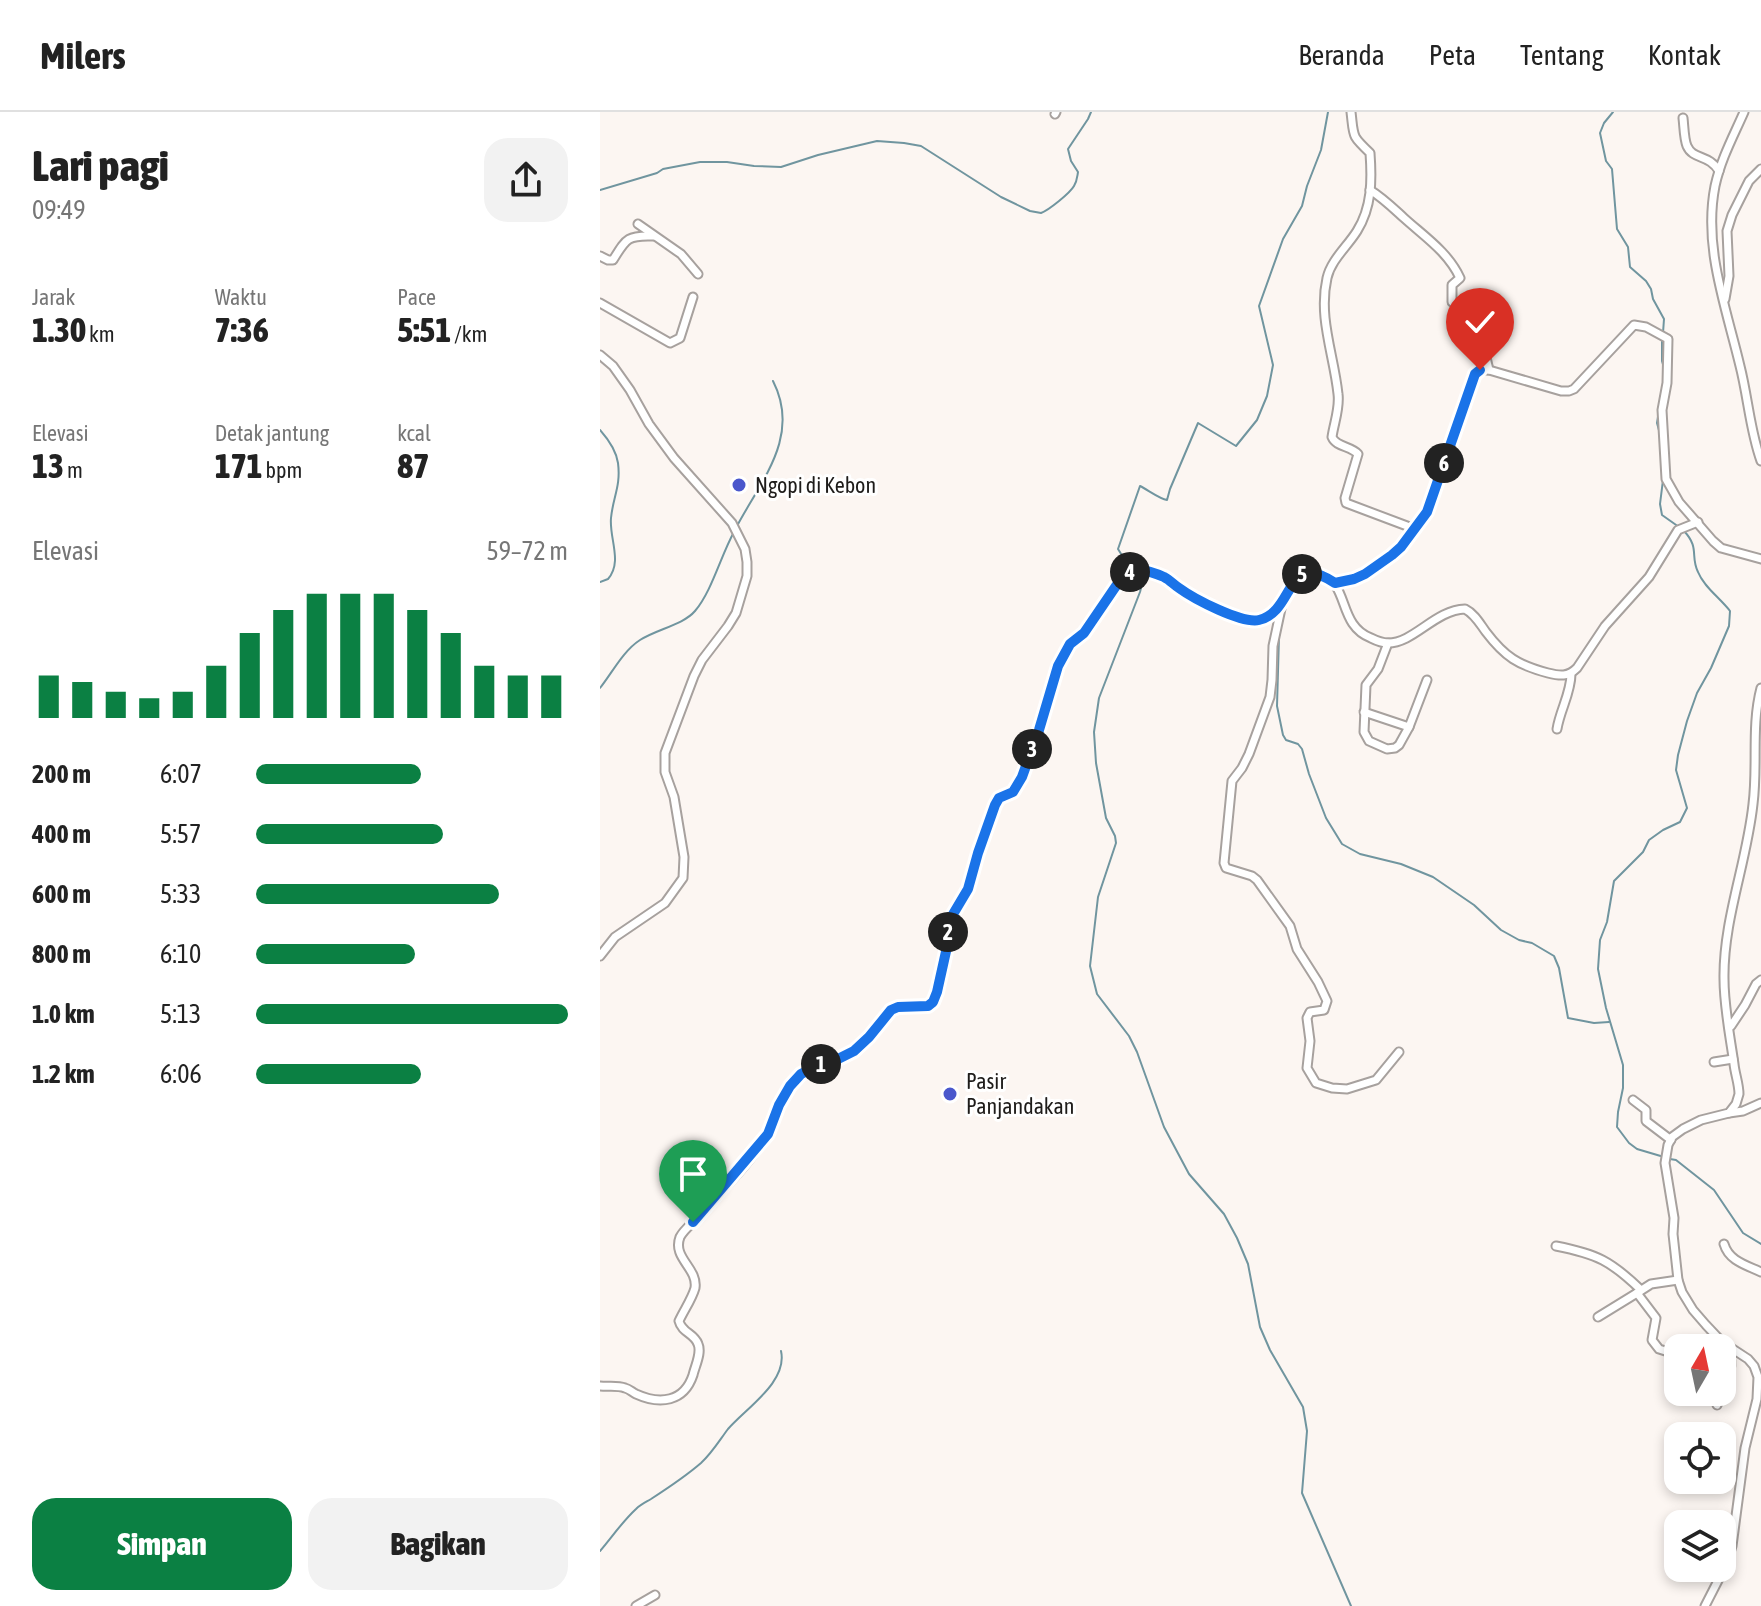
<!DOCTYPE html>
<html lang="id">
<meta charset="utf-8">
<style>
:root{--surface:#fff;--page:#f2f2f2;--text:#222;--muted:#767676;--line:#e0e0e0;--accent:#0b8043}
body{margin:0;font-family:"Asap Condensed",sans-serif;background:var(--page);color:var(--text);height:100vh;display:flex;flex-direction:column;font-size:30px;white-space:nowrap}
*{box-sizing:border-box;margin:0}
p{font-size:26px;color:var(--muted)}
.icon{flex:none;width:44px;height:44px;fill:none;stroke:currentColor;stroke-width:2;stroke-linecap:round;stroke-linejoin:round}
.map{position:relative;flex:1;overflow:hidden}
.drawer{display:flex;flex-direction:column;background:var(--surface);width:600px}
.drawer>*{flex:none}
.needle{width:52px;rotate:9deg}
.tools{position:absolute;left:1064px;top:1222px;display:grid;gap:16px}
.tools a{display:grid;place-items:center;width:72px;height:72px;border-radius:16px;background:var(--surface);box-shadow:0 4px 12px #0003;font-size:40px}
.pin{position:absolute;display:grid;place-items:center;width:68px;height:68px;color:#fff;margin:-82px -34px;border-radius:50% 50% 50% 0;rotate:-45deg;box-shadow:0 0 8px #0007}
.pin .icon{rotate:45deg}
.km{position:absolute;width:40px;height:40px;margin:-20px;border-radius:50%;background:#222;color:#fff;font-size:22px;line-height:40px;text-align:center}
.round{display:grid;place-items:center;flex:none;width:84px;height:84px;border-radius:24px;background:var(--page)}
.overview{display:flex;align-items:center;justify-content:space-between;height:136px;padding:0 32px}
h1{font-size:44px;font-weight:800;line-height:60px}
.metrics{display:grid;grid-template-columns:repeat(3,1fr);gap:12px;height:136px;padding:8px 32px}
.metrics div{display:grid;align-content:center}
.metrics b{font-size:34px;font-weight:800}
.metrics small{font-size:22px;font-weight:400}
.metrics p{font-size:22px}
.chart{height:224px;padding:16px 32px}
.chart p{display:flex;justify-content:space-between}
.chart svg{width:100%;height:144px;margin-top:8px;stroke:var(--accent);stroke-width:6}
.primary-button{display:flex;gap:16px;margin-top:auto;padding:16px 32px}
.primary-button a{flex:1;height:92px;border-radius:24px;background:var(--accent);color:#fff;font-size:32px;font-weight:800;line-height:92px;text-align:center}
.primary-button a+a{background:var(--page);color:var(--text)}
ul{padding:0 32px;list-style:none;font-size:26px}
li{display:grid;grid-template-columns:128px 96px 1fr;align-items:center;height:60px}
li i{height:20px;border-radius:10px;background:var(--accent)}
header{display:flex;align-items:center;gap:48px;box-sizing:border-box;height:112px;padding:0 40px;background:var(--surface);border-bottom:2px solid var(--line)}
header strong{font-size:38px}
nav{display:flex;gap:44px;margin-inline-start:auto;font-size:28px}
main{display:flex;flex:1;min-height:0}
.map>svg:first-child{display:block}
</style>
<header>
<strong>Milers</strong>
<nav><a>Beranda</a><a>Peta</a><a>Tentang</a><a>Kontak</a></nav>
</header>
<main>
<section class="drawer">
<div class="overview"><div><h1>Lari pagi</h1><p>09:49</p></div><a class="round"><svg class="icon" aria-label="share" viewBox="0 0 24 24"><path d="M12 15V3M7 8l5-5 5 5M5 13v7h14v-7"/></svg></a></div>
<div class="metrics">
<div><p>Jarak</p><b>1.30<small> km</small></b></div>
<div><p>Waktu</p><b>7:36</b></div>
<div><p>Pace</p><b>5:51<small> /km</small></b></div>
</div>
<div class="metrics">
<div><p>Elevasi</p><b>13<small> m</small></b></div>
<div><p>Detak jantung</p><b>171<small> bpm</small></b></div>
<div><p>kcal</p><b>87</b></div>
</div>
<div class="chart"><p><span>Elevasi</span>59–72 m</p>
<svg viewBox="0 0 160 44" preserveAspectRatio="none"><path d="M5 44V31M15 44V33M25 44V36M35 44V38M45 44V36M55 44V28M65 44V18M75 44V11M85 44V6M95 44V6M105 44V6M115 44V11M125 44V18M135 44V28M145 44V31M155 44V31"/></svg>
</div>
<ul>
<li><b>200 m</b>6:07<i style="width:53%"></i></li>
<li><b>400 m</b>5:57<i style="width:60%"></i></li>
<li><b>600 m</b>5:33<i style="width:78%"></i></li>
<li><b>800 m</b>6:10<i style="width:51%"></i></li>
<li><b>1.0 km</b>5:13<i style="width:100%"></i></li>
<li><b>1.2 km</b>6:06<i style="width:53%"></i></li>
</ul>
<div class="primary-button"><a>Simpan</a><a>Bagikan</a></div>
</section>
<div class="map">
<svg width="1161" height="1494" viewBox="0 0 1161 1494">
<rect width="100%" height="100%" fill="#fcf6f2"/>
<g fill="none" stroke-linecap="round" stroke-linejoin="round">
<g stroke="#70959f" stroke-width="2">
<path d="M1013,0L1004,11L1000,21L1006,49L1012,57L1017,117L1028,135L1030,155L1046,169L1051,177L1053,187L1064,207L1063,221"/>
<path d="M0,78L57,61L63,57L100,50H127L154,54L181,55L218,43L277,29L304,31L321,34L401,85L430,99L441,101C449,98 470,81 474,74C477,69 477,66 478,60L471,49L468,37L488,7L491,0"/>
<path d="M1062,227V249L1064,256"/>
<path d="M0,318C8,327 16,338 18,351C21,374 13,385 11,406C9,426 23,450 8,467L0,470"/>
<path d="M1060,322L1057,311L1061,286"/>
<path d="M1063,368L1060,392L1062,403L1079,415"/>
<path d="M137,414C162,367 201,324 173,269"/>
<path d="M534,452L523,445L518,437L540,374C548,378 560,387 567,388L570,377L598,311L636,334L657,308L667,284L673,253L659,194L683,127L702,94L707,74L721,38L728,0"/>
<path d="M539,460L542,472L540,480L499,586L494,620L496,651L506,706L515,724L516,731L498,785L490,854L497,882L529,924L537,940L564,1015L589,1062L624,1102L637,1126L648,1152L660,1215L670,1238L703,1295L707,1319L702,1381L751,1494"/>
<path d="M679,524L677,594L683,623L686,628L698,632L702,637L709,662L726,706L742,732L760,742L801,752L833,765L874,793L901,818L919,828L932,831L954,844L959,856L968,906L994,911L1009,910"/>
<path d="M0,576C12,561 23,539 40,528C57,517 83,513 95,499C112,479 121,443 134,420"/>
<path d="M1064,1045L1037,1037L1029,1031L1017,1015L1018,1000L1023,976V953L1006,896L998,857L1000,828L1007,810L1014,769L1043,740L1049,728L1063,718L1080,710L1087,696L1076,658L1078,643L1087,609L1097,581L1111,556L1129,514L1130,499C1120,486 1104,475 1098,460C1090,444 1100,436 1084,419"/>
<path d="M1070,1047L1076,1048L1114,1078L1143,1121L1161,1132"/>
<path d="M0,1439C12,1425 22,1410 36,1397C41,1392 46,1390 51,1387C68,1376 86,1364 101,1351C112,1341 119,1329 128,1317C146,1296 188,1270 181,1239"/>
</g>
<g stroke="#a7a19e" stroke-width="11">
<g id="minor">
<path d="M1144,0C1133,25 1121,47 1115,74C1103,135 1126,195 1140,254C1148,285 1150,319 1161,349"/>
<path d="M455,2L456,0"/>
<path d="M1083,6C1084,14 1084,27 1087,34C1093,48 1109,42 1119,59"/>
<path d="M770,78C783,86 793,96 804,106C825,125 848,140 860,166L852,173V190L870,201L885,241L889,258"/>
<path d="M38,112L81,142L98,162"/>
<path d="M0,144L8,148H13C26,127 27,123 53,124"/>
<path d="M1125,187L1129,164L1127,119L1132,103L1149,69L1161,57"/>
<path d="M0,191L70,231L80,226L93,185"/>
<path d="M0,243L13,254L30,278L49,312L74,346L132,411L145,437L147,450V464L136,501L128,514L102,548L94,564L65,641V660L74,685L84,745L83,766L65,791L15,825L0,844"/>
<path d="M815,417L827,400L875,262L880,258H889L961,279H969L974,277L1034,213L1046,215L1068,227L1067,271L1062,298L1066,367L1079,390L1113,429L1121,436L1161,447"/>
<path d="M735,471C772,463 792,446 815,417L746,391L745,386L758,342C751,334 736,335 732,325C734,311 740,296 738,282C734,243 718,206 727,166C731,148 747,135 757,119C772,95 772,68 770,41C751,23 754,25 751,0"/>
<path d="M682,492L673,534L672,568L670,585L649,642L642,656L632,669L624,751L626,756L652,764L657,768L690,814L697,837L718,870L727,889L724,898L710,900L707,906L710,929L707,956L716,971L732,976L747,977L776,968L799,940"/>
<path d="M788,531L778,557L766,573L764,620L769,629L787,637L795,636L799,633L809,615L827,568"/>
<path d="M764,600L809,615"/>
<path d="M957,617C960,598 971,581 971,562"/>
<path d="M1131,914L1145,893L1156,872L1161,868"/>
<path d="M1114,950L1133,947"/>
<path d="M1033,988L1046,998V1009L1071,1028"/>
<path d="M1129,1001L1143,999L1161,991"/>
<path d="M1124,1132C1129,1149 1146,1153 1161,1160"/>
<path d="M956,1134C997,1142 1011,1149 1041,1178"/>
<path d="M998,1205L1037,1181"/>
<path d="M1078,1243L1059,1237L1052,1228L1056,1206L1037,1181L1051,1172L1078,1168"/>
<path d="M0,1274C8,1275 17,1273 25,1276C29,1277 32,1280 36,1282C60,1293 84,1290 93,1263C95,1254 102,1241 98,1232C94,1221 82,1221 79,1209C84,1198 92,1187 95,1176C98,1156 72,1146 80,1125C84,1117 94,1110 100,1103C122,1078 150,1051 167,1023C178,1004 181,980 199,964C214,950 237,951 254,939C269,928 281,901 296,896C316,889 328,904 337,880L347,835L349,809L368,777L378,741L395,693L399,686L413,680L422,665L439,618L458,554L470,532L484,521L516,474L534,456C544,458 555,461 564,465C569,468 573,472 578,476C593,486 640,510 657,508C688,506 685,451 720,462C750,471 737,513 771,526C775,528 783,531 788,531C814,531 835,498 865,497C875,502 880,512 886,520C905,545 918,553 948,561C960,564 968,565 977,556L1005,514L1049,465L1078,418L1098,410"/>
<path d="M1117,1293C1123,1279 1134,1260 1130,1244C1130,1243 1124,1233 1123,1232"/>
<path d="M36,1494L55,1483"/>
<path d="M1105,1494L1127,1451L1132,1434L1145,1336L1157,1287L1158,1265L1154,1254L1148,1247L1122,1230L1106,1213L1093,1198L1082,1180L1078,1168L1073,1122L1074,1106L1065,1051L1068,1033L1072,1025L1083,1017L1101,1008L1129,1001L1136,992L1139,982C1139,972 1135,962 1134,952C1130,924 1124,895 1124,867C1123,808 1147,750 1153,692C1158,653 1151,614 1161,576"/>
</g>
</g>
<use href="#minor" stroke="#fff" stroke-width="7"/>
</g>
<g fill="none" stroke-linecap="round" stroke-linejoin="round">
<g stroke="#fff" stroke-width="16">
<path id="route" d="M93,1110L168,1022L179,993L190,974L201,962L219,953L236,948L254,939L269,925L291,898L298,895L328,894L333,890L337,880L347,835L349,809L368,777L378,741L395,693L399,686L413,680L422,665L439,618L458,554L470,532L484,521L516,474L534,456C544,458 555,461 564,465C570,468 574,473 579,476C594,487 642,512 659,508C696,499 684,438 735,471L754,467L765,462L792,443L801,435L827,400L875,262L880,258"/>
</g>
<use href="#route" stroke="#1a73e8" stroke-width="10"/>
</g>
<g fill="#4a57cc" stroke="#fff" stroke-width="3">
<circle cx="139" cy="373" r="8"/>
<circle cx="350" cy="982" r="8"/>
</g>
<g text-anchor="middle" stroke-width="6" stroke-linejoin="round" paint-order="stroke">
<g font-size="22" fill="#1e1c1a" stroke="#fff" text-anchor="start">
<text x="155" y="381">Ngopi di Kebon</text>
<text x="366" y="977">Pasir<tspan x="366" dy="25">Panjandakan</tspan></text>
</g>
</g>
</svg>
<div class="tools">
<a><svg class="needle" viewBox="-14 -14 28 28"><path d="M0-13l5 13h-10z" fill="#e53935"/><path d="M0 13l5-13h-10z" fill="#767676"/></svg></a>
<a><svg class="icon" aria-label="locate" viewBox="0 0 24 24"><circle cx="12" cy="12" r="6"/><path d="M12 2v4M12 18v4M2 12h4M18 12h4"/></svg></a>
<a><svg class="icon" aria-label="layers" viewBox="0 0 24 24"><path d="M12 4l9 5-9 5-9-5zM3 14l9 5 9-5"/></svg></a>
</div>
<div class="pin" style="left:93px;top:1110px;background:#1e9e55"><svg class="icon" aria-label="arrive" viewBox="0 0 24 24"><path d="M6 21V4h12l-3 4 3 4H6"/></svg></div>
<div class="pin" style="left:880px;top:258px;background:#d93025"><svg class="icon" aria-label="check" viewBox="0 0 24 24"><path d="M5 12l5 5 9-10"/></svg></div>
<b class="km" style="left:221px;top:952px">1</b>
<b class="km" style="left:348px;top:820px">2</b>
<b class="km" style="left:432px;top:637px">3</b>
<b class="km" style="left:530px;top:460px">4</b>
<b class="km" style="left:702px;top:462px">5</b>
<b class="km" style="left:844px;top:351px">6</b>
</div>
</main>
